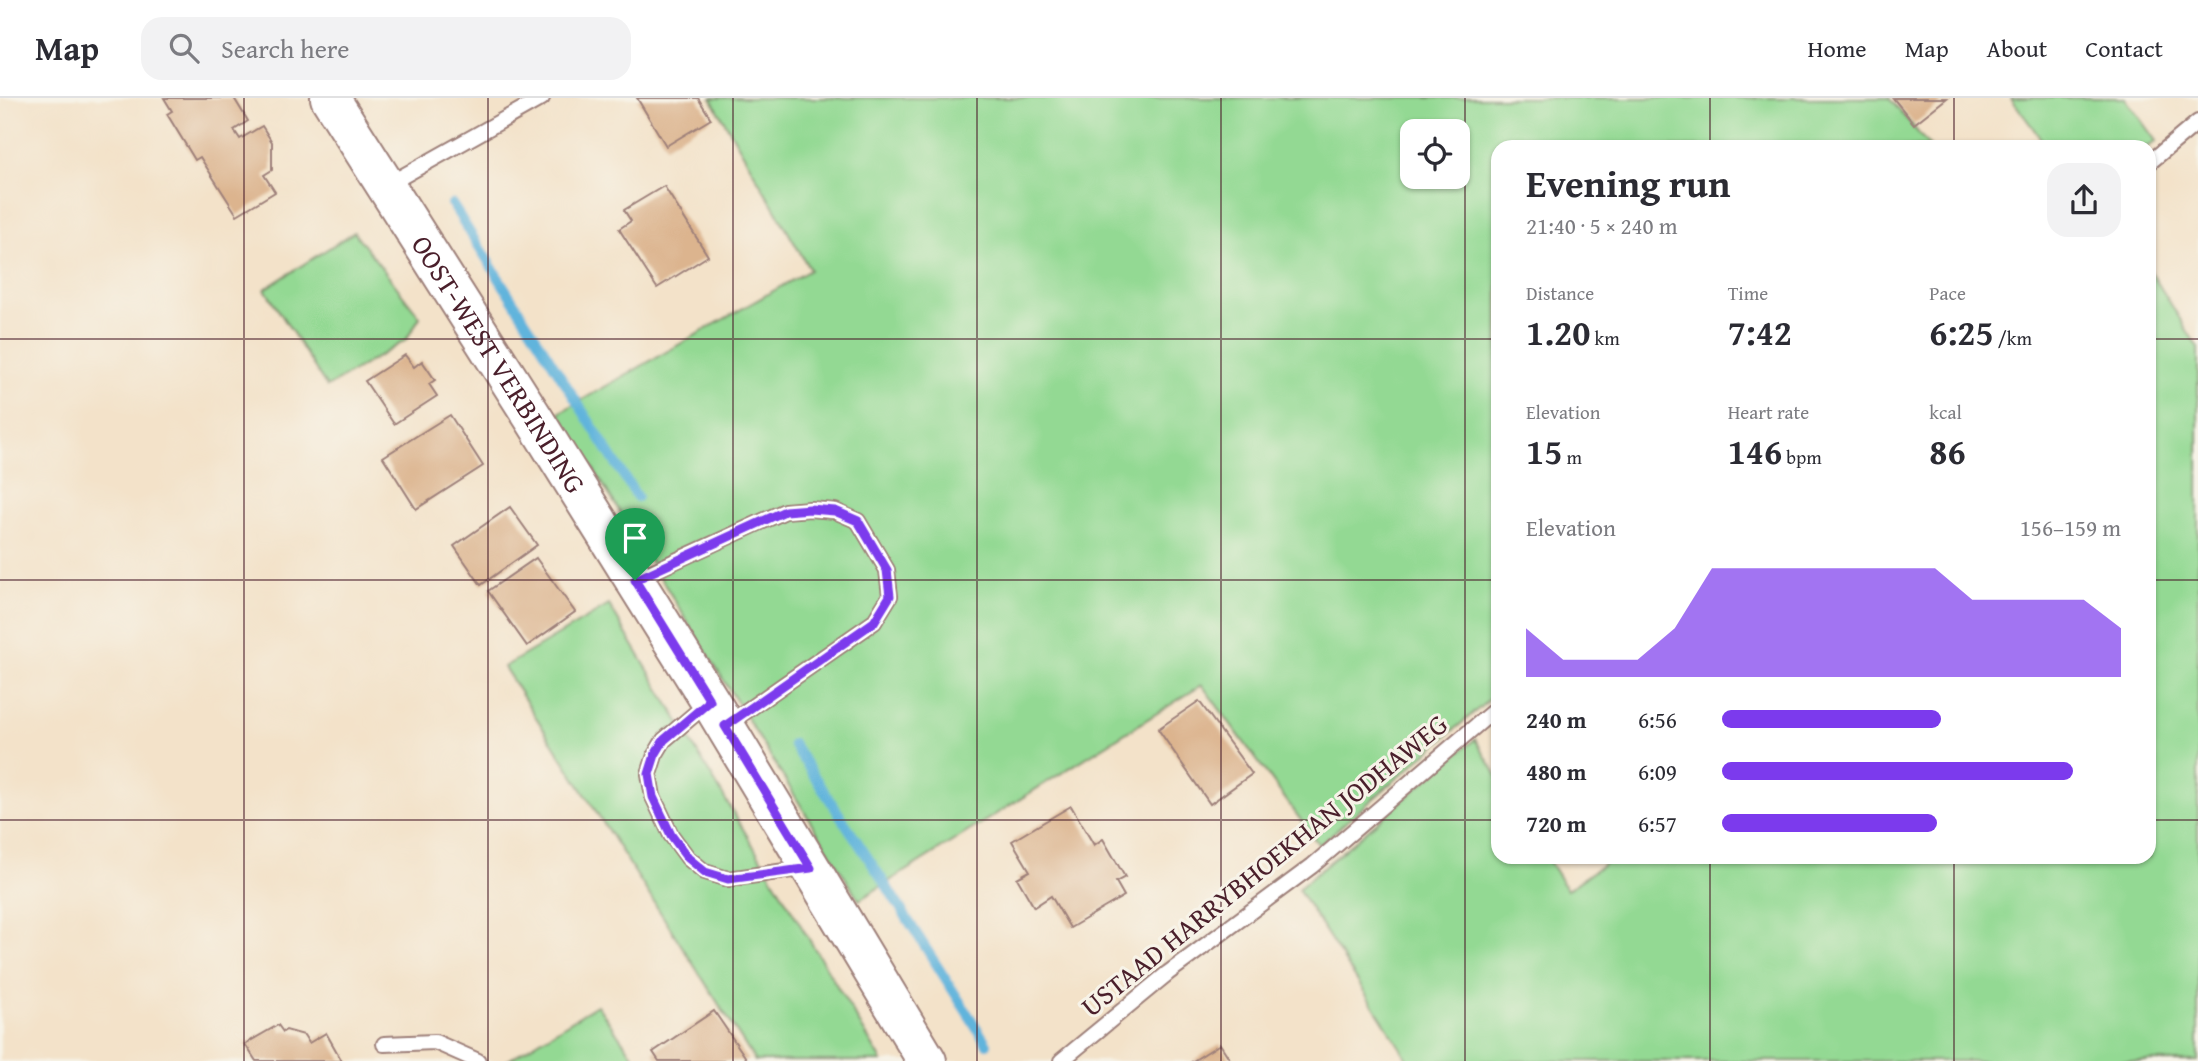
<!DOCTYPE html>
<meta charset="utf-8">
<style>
:root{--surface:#fff;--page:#f2f2f3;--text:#2b2b33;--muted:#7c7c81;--line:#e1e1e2;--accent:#7c3aed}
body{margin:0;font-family:"Gentium Book Plus",serif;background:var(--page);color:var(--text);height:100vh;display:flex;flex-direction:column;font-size:26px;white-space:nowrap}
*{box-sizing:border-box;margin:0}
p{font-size:23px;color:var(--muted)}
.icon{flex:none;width:38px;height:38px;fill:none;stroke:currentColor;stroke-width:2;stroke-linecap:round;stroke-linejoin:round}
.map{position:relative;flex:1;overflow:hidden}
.sheet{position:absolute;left:1491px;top:42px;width:665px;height:724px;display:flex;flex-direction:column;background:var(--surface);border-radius:21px;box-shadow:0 2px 5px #0004}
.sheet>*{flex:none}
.buttons{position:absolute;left:1400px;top:21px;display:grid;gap:14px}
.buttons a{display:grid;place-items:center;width:70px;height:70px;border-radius:14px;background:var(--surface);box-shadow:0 2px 5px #0004;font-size:35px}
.pin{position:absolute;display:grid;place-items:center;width:60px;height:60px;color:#fff;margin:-72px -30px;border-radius:50% 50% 50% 0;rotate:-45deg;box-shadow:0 0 7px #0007}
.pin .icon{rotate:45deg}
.round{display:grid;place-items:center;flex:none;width:74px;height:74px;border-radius:21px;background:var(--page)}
.summary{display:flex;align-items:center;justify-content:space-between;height:119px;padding:0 35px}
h1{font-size:38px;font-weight:600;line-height:52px}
.metrics{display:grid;grid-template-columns:repeat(3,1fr);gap:10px;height:119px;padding:7px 35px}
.metrics div{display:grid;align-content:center}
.metrics b{font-size:35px;font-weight:600}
.metrics small{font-size:19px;font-weight:400}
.metrics p{font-size:19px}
.chart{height:196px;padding:14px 35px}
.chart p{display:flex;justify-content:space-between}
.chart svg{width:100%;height:126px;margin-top:7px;fill:var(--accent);opacity:.7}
ul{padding:0 35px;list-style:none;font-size:23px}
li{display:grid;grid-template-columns:112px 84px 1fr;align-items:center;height:52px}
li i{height:18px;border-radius:9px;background:var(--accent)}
header{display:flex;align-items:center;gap:42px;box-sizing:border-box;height:98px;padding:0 35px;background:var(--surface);border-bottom:2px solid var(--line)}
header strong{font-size:33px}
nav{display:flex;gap:38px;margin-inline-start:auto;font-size:24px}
.search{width:490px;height:63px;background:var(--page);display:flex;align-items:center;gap:18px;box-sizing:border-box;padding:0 24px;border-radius:21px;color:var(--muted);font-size:26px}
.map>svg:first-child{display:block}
</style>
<header>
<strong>Map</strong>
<div class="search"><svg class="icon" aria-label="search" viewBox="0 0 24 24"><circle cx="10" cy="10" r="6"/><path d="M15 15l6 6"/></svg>Search here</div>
<nav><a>Home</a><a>Map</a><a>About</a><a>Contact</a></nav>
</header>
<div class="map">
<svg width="2198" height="963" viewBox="0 0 2198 963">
<rect width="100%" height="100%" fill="#f7f3e8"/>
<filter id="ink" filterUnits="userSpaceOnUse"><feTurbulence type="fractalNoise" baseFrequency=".0143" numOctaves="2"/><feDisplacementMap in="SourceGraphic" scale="14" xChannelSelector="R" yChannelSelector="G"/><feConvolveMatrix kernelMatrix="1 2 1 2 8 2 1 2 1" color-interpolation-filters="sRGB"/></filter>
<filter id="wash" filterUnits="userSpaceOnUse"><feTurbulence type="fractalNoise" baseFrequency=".00686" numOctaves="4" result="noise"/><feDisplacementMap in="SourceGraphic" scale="28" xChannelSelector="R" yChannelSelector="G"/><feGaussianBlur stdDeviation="1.57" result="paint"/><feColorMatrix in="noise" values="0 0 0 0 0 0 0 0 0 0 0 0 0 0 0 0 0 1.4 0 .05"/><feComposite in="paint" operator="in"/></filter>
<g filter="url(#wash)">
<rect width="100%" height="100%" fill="#f3e2c9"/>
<g fill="#93d993" stroke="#6e7c5f" stroke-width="2" fill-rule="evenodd">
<path d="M711,0H1889L1930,49H1498V594L1319,747L1202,587L859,802L559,315L810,172ZM1412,33H1458V79H1412Z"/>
<path d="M2011,0H2125L2156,43L2148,49H2047Z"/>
<path d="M354,134L420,219L406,242L327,289L265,191Z"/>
<path d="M2149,171L2198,250V963H1409L1298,791L1475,641L1498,679V760H1547L1567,792L1612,760H2149Z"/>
<path d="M609,507L882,963H755L504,569Z"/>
<path d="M597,907L637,963H507Z"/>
</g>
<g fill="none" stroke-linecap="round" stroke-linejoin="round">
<g stroke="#60b4dc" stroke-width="10">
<path d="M452,106L637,399"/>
<path d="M793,646L880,778L987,946"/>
</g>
</g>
<g id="blocks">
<g fill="#dcb48e">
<path d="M164,0H234L248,23L234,32L240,41L262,28L272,44V72L264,77L275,94L237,117L200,59L195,62L167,16L172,13Z"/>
<path d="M637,0H698L711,21L666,48Z"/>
<path d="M1893,0H1947L1914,26Z"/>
<path d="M664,88L708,158L657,190L619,131L631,123L624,112Z"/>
<path d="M405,257L414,269L422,263L435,282L429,286L437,298L394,326L365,283Z"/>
<path d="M450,317L483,368L416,411L383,359Z"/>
<path d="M510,409L537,447L481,487L454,448Z"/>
<path d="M536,460L575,514L527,548L488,493Z"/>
<path d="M1199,603L1252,676L1210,706L1158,631Z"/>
<path d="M1071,708L1094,747L1103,741L1125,779L1116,784L1124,798L1070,830L1051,798L1034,809L1017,780L1030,773L1012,743Z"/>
<path d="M714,913L748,963H659L653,954Z"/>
<path d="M278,927L283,934L286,932L304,937L309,945L326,935L342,963H256L245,946Z"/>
<path d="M1220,946L1231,963H1193Z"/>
</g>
</g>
</g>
<g filter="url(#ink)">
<use href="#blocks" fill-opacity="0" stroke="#9e807a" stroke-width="2"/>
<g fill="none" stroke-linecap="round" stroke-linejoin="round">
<g stroke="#9e807a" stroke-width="18">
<g id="service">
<path d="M2149,65L2198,24"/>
<path d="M387,87L542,0"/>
<path d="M636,481L785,413L810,411L835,413L858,423L887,472L890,498L874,524L726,627"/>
<path d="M709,604L664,642L655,657L649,676L653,699L671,737L688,760L705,774L728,781L806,770"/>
<path d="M384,946L435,944L478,963"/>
<path d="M1061,963L1168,875L1312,768L1498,609"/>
</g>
</g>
<g stroke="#9e807a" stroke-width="42">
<g id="primary">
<path id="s1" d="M330,0L534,321L710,603L927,963"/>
</g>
</g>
<use href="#service" stroke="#fff" stroke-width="14"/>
<use href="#primary" stroke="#fff" stroke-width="38"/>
</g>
</g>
<g fill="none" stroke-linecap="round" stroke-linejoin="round" filter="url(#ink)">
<g stroke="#fff" stroke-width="14">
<path id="route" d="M810,411L835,413L858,423L887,472L890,498L874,524L725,628L811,770L728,781L705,774L688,760L671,737L653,699L649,676L655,657L664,642L710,603L635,482L785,413Z"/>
</g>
<use href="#route" stroke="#7c3aed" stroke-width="9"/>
</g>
<path fill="none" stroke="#4a1f2b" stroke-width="2" stroke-opacity="0.55" d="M244,0V963M488,0V963M733,0V963M977,0V963M1221,0V963M1465,0V963M1710,0V49M1954,0V49M0,241H1498M2149,241H2198M0,482H1498M2149,482H2198M0,722H1498M2149,722H2198M1710,760V963M1954,760V963"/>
<g text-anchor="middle" stroke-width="6" stroke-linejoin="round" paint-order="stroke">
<g font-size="28" fill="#4a1f2b" stroke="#f7f3e8">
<text dy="10" stroke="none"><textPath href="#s1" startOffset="315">OOST-WEST VERBINDING</textPath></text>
<text transform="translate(1264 767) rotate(-39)" y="10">USTAAD HARRYBHOEKHAN JODHAWEG</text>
</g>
</g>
</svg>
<div class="buttons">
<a><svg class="icon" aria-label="locate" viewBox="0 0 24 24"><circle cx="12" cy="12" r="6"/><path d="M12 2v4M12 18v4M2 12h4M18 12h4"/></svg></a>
</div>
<div class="pin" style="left:635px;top:482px;background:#1e9e55"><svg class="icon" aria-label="arrive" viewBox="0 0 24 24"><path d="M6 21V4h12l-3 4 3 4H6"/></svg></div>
<section class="sheet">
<div class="summary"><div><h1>Evening run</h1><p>21:40 · 5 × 240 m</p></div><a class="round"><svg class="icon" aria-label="share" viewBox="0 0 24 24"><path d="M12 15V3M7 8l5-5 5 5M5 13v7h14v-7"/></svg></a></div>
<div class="metrics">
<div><p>Distance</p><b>1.20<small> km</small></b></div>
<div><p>Time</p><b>7:42</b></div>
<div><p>Pace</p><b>6:25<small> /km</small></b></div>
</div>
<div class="metrics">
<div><p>Elevation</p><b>15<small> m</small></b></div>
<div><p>Heart rate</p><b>146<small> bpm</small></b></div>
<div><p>kcal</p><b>86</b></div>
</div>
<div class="chart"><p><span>Elevation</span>156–159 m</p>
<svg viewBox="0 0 160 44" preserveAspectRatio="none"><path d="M0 44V27L10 38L20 38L30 38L40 27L50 6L60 6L70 6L80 6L90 6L100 6L110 6L120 17L130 17L140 17L150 17L160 27V44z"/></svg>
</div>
<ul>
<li><b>240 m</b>6:56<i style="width:55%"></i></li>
<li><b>480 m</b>6:09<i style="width:88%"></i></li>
<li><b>720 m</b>6:57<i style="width:54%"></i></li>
</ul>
</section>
</div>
